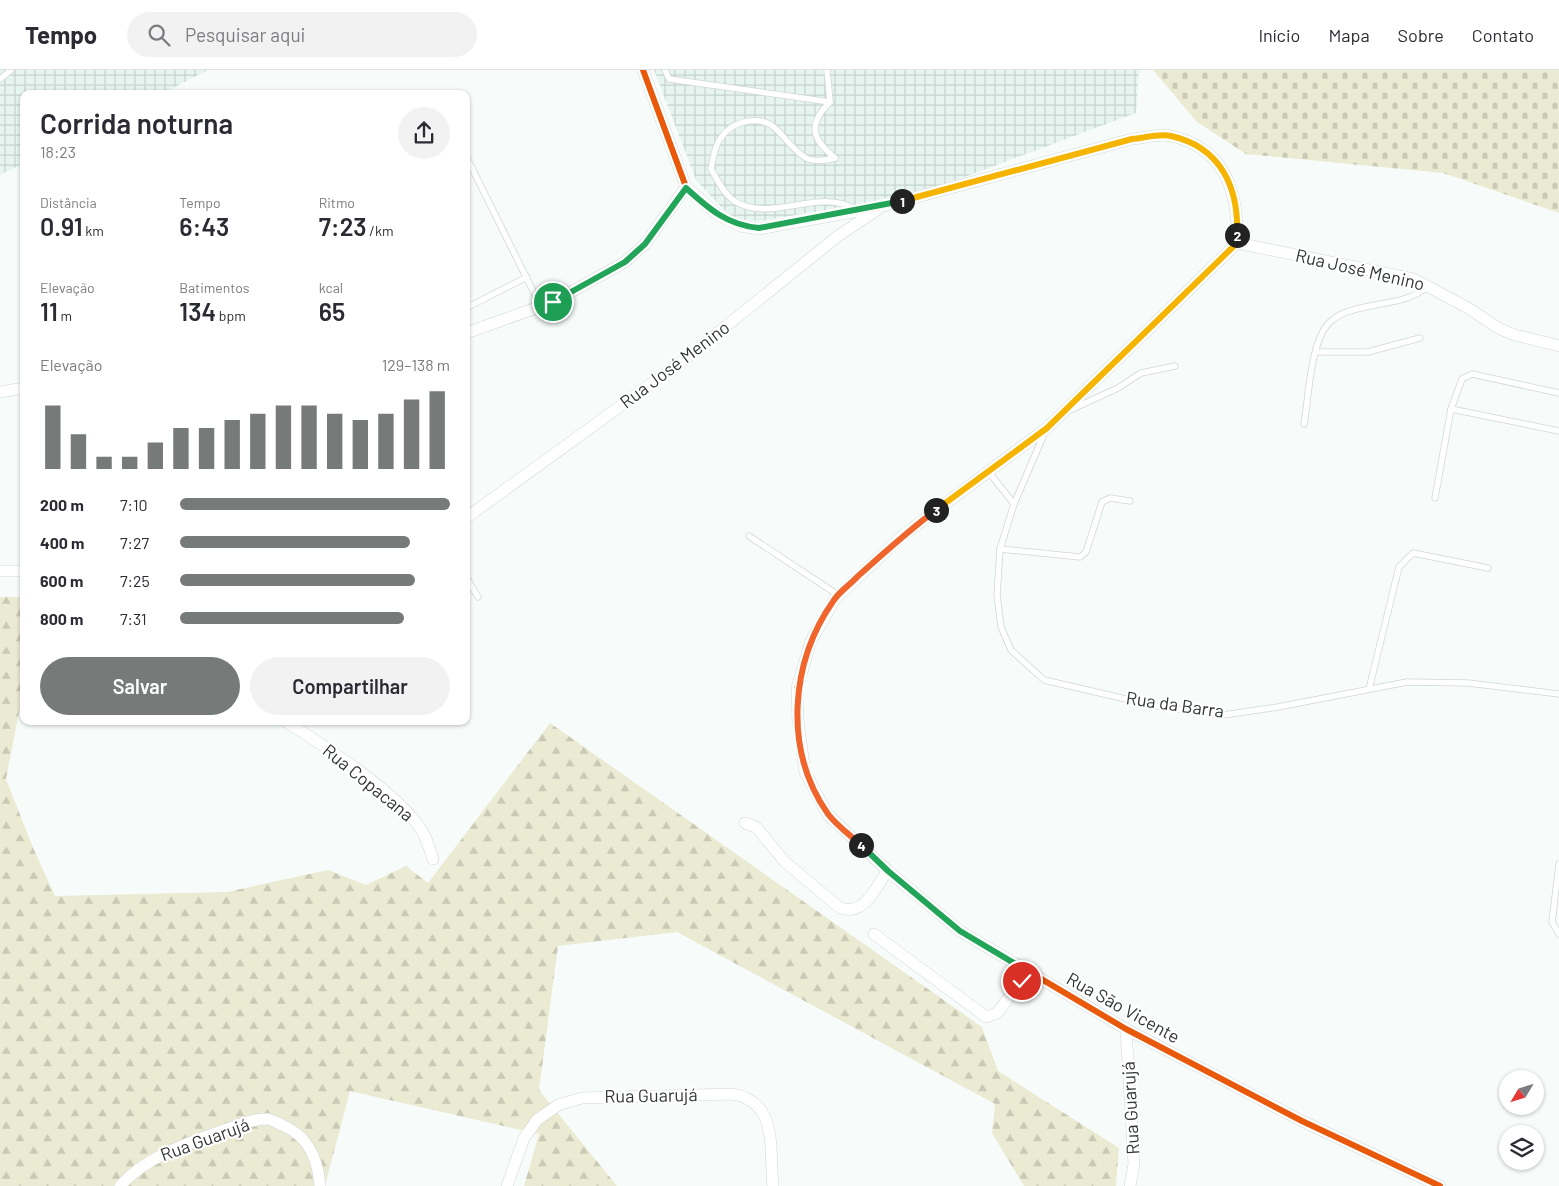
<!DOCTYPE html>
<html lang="pt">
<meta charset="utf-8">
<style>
:root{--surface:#fff;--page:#f2f2f3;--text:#2b2b33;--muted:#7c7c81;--line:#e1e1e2;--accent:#767b79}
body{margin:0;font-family:Barlow,sans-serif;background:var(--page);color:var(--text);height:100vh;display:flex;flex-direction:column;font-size:19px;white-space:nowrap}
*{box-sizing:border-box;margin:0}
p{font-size:16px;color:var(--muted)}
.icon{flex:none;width:28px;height:28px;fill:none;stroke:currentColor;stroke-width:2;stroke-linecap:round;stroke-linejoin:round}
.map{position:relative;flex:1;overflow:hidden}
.side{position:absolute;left:20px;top:20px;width:450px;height:635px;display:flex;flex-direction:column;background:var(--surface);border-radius:10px;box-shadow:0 1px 4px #0004}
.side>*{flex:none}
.needle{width:32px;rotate:232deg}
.controls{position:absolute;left:1499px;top:1000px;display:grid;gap:10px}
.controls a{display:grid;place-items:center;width:45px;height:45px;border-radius:50%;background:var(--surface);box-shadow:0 1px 4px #0004;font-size:25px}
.pin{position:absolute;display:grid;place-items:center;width:42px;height:42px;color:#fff;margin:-21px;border:2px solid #fff;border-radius:50%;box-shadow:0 1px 5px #0007}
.km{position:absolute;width:25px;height:25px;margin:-12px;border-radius:50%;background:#222;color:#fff;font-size:14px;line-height:25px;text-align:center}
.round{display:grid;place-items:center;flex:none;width:52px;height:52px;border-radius:26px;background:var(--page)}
.summary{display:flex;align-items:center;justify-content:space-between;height:85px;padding:0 20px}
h1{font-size:28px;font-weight:600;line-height:38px}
.figures{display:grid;grid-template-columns:repeat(3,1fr);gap:8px;height:85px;padding:5px 20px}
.figures div{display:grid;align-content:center}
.figures b{font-size:25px;font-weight:600}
.figures small{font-size:14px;font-weight:400}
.figures p{font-size:14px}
.chart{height:140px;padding:10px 20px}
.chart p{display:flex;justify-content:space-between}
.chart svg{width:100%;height:90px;margin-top:5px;stroke:var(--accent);stroke-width:6}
.action{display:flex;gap:10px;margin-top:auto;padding:10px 20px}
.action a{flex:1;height:58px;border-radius:30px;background:var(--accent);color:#fff;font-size:20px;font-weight:600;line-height:58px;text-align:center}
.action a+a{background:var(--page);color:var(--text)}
ul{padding:0 20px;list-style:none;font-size:16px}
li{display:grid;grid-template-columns:80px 60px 1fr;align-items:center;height:38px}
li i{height:12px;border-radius:6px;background:var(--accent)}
header{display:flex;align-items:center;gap:30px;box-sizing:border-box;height:70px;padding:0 25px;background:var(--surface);border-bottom:1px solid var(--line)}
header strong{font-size:24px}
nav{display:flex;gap:28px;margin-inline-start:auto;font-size:18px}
.search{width:350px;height:45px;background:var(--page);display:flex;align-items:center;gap:12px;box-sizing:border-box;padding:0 18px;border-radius:28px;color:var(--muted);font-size:19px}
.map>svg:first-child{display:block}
</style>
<header>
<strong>Tempo</strong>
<div class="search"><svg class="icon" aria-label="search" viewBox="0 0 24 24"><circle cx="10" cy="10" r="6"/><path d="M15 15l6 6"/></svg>Pesquisar aqui</div>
<nav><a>Início</a><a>Mapa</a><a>Sobre</a><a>Contato</a></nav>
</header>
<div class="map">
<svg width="1559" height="1116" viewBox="0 0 1559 1116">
<defs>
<pattern id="industrial-grid" width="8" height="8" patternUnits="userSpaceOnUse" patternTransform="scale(1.25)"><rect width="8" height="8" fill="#e6f5ef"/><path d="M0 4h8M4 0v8" fill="none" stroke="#c6d3ce"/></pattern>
<pattern id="forest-firs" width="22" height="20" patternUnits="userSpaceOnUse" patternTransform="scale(1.25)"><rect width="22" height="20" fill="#ebead3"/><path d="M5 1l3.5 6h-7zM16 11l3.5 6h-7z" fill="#cac9b6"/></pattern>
<pattern id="cemetery-stones" width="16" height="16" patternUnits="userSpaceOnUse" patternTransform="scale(1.25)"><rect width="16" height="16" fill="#ebead3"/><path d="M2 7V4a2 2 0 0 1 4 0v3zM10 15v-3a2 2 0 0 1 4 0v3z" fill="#cac9b6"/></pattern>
</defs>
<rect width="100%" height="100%" fill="#f7fcfa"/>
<g fill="url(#industrial-grid)">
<path d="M0,0H208L161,24H24V93L0,105Z"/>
<path d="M654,0H1139L1136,43L946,114L861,134L761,151L737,150L722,138L696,110Z"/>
</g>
<path fill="url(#forest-firs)" d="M0,527H24V616L6,709L34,780L55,826L227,822L328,800L366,815L406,796L428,813L550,653L982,957L998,1001L1119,1078L1116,1116H1024L992,1063L995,1034L677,862L558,876L539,1020L617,1116H524L539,1064L350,1021L325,1116H0Z"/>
<path fill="url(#cemetery-stones)" d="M1153,0H1559V143L1443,103L1246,84L1197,52Z"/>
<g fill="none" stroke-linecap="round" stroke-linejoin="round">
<g stroke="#d1d7d5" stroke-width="7">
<g id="service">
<path d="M665,0L669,9L830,32"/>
<path d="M827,0L830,32"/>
<path d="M0,9L11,0"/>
<path d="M830,32C807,55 812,69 835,88"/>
<path d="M466,86L541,237"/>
<path d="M835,88C827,90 817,92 808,89C794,83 784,64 771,55C754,45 730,53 720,69C714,78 713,89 711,99C717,109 723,123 733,130C769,155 820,116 856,140"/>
<path d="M470,236L527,207"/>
<path d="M1316,282H1368L1420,268"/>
<path d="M1451,339L1559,361"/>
<path d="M1070,340L1118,318L1141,303L1175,296"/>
<path d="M1304,354C1309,327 1310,269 1331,251C1342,241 1357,239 1370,236C1394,231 1408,231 1428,217"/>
<path d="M1045,362L1014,434L1000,479L997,525L1001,557L1011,580L1044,610L1156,636L1223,645L1278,637L1407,612L1468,613L1559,624"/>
<path d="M988,401L1014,434"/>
<path d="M1435,428L1451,339L1462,309L1472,304L1559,323"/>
<path d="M749,466L838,525"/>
<path d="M1000,479L1080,487L1086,482L1102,432L1110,428L1130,431"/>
<path d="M466,507L478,527"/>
<path d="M1369,619L1399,497L1413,483L1488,498"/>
<path d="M1559,794L1552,852L1559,864"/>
</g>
</g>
<g stroke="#d1d7d5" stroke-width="12">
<g id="minor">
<path d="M643,0L686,117L718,145L740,156L759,159L880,137L1132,69C1144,68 1160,63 1171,66C1225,78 1239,123 1237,173L1047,358L902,466L835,529L811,571L797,618L798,651L805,702L828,745L888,801L960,861L1126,959L1302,1051L1440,1116"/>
<path d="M1237,173L1414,209L1468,238L1500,259L1515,265L1559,276"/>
<path d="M466,263L553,232L625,192L645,174L686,117"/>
<path d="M0,322L24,318"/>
<path d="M466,448L684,290L838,166L877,140"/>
<path d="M0,501H24"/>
<path d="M285,651C323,675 393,720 418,755C426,765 429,777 433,789"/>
<path d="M745,753L756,757L785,792L840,838C866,846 874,818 888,801"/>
<path d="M874,864L986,947L997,943L1029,902"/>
<path d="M1126,959L1134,1094L1130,1116"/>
<path d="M120,1116C147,1086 186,1074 224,1060C236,1056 254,1048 268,1049C272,1050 278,1053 282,1055C309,1066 318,1089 320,1116"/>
<path d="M507,1116L524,1068L537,1050L558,1035L582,1028L732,1024C779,1031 769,1080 773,1116"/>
</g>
</g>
<use href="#service" stroke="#fefffe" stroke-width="5.5"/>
<use href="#minor" stroke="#fefffe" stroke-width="11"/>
<g stroke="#fff" stroke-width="9">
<path id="cycleway" d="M643,0L686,117L718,145L740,156L759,159L880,137L1132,69C1144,68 1160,63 1171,66C1225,78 1239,123 1237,173L1047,358L902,466L835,529L811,571L797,618L798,651L805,702L828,745L888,801L960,861L1126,959L1302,1051L1440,1116"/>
</g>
<use href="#cycleway" stroke="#e8590c" stroke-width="6"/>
</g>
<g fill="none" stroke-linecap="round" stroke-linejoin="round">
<g stroke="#fff" stroke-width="10">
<path id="split-1" d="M553,232L625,192L645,174L686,118C709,139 727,155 759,158L902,131"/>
</g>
<g stroke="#fff" stroke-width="10">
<path id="split-2" d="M902,131L1132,69C1144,68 1160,63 1171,66C1221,77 1239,118 1237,165"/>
</g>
<g stroke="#fff" stroke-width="10">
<path id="split-3" d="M936,440L1047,358L1237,173V165"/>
</g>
<g stroke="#fff" stroke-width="10">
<path id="split-4" d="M861,775C850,765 836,755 828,744C783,680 790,592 834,530C840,521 851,514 858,506C884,483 909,460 936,440"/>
</g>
<g stroke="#fff" stroke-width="10">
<path id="split-5" d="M861,775L888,801L960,861L1029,902L1022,911"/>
</g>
<use href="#split-1" stroke="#22a559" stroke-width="6"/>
<use href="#split-2" stroke="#f5b400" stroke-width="6"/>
<use href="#split-3" stroke="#f5b400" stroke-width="6"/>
<use href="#split-4" stroke="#f0652b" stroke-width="6"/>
<use href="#split-5" stroke="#22a559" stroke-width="6"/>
</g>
<g text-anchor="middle" stroke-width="4.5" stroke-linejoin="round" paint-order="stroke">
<g font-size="18" fill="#303634" stroke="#fff">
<text transform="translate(1360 200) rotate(13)" y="6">Rua José Menino</text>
<text transform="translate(675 295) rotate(-37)" y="6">Rua José Menino</text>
<text transform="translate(1175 635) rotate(8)" y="6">Rua da Barra</text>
<text transform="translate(368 713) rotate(39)" y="6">Rua Copacana</text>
<text transform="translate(1123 938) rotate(29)" y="6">Rua São Vicente</text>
<text transform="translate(651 1026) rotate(-1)" y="6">Rua Guarujá</text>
<text transform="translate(1131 1038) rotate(-93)" y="6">Rua Guarujá</text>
<text transform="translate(205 1070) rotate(-20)" y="6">Rua Guarujá</text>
</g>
</g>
</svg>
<div class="controls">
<a><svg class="needle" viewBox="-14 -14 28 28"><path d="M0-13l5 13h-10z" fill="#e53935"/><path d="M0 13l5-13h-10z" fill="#7c7c81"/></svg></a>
<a><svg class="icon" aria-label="layers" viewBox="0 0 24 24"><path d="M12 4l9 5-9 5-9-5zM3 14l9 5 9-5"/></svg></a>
</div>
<div class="pin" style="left:553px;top:232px;background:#1e9e55"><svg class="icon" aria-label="arrive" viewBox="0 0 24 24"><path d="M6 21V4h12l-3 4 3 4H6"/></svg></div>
<div class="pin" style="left:1022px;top:911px;background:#d93025"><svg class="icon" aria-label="check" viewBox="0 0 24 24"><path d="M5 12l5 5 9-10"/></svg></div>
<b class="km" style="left:902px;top:131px">1</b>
<b class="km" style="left:1237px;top:165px">2</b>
<b class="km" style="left:936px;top:440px">3</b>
<b class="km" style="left:861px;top:775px">4</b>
<section class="side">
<div class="summary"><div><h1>Corrida noturna</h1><p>18:23</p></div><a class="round"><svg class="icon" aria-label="share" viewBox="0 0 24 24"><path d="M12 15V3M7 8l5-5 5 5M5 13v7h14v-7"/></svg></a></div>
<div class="figures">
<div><p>Distância</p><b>0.91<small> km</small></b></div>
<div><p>Tempo</p><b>6:43</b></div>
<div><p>Ritmo</p><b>7:23<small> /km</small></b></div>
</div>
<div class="figures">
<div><p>Elevação</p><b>11<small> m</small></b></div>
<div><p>Batimentos</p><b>134<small> bpm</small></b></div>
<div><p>kcal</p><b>65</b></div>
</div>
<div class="chart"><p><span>Elevação</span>129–138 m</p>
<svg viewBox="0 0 160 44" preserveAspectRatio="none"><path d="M5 44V13M15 44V27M25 44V38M35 44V38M45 44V31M55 44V24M65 44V24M75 44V20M85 44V17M95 44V13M105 44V13M115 44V17M125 44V20M135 44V17M145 44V10M155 44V6"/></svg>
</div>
<ul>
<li><b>200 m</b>7:10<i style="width:100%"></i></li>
<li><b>400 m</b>7:27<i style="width:85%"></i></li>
<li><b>600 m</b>7:25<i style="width:87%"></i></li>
<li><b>800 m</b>7:31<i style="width:83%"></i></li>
</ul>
<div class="action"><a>Salvar</a><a>Compartilhar</a></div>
</section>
</div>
